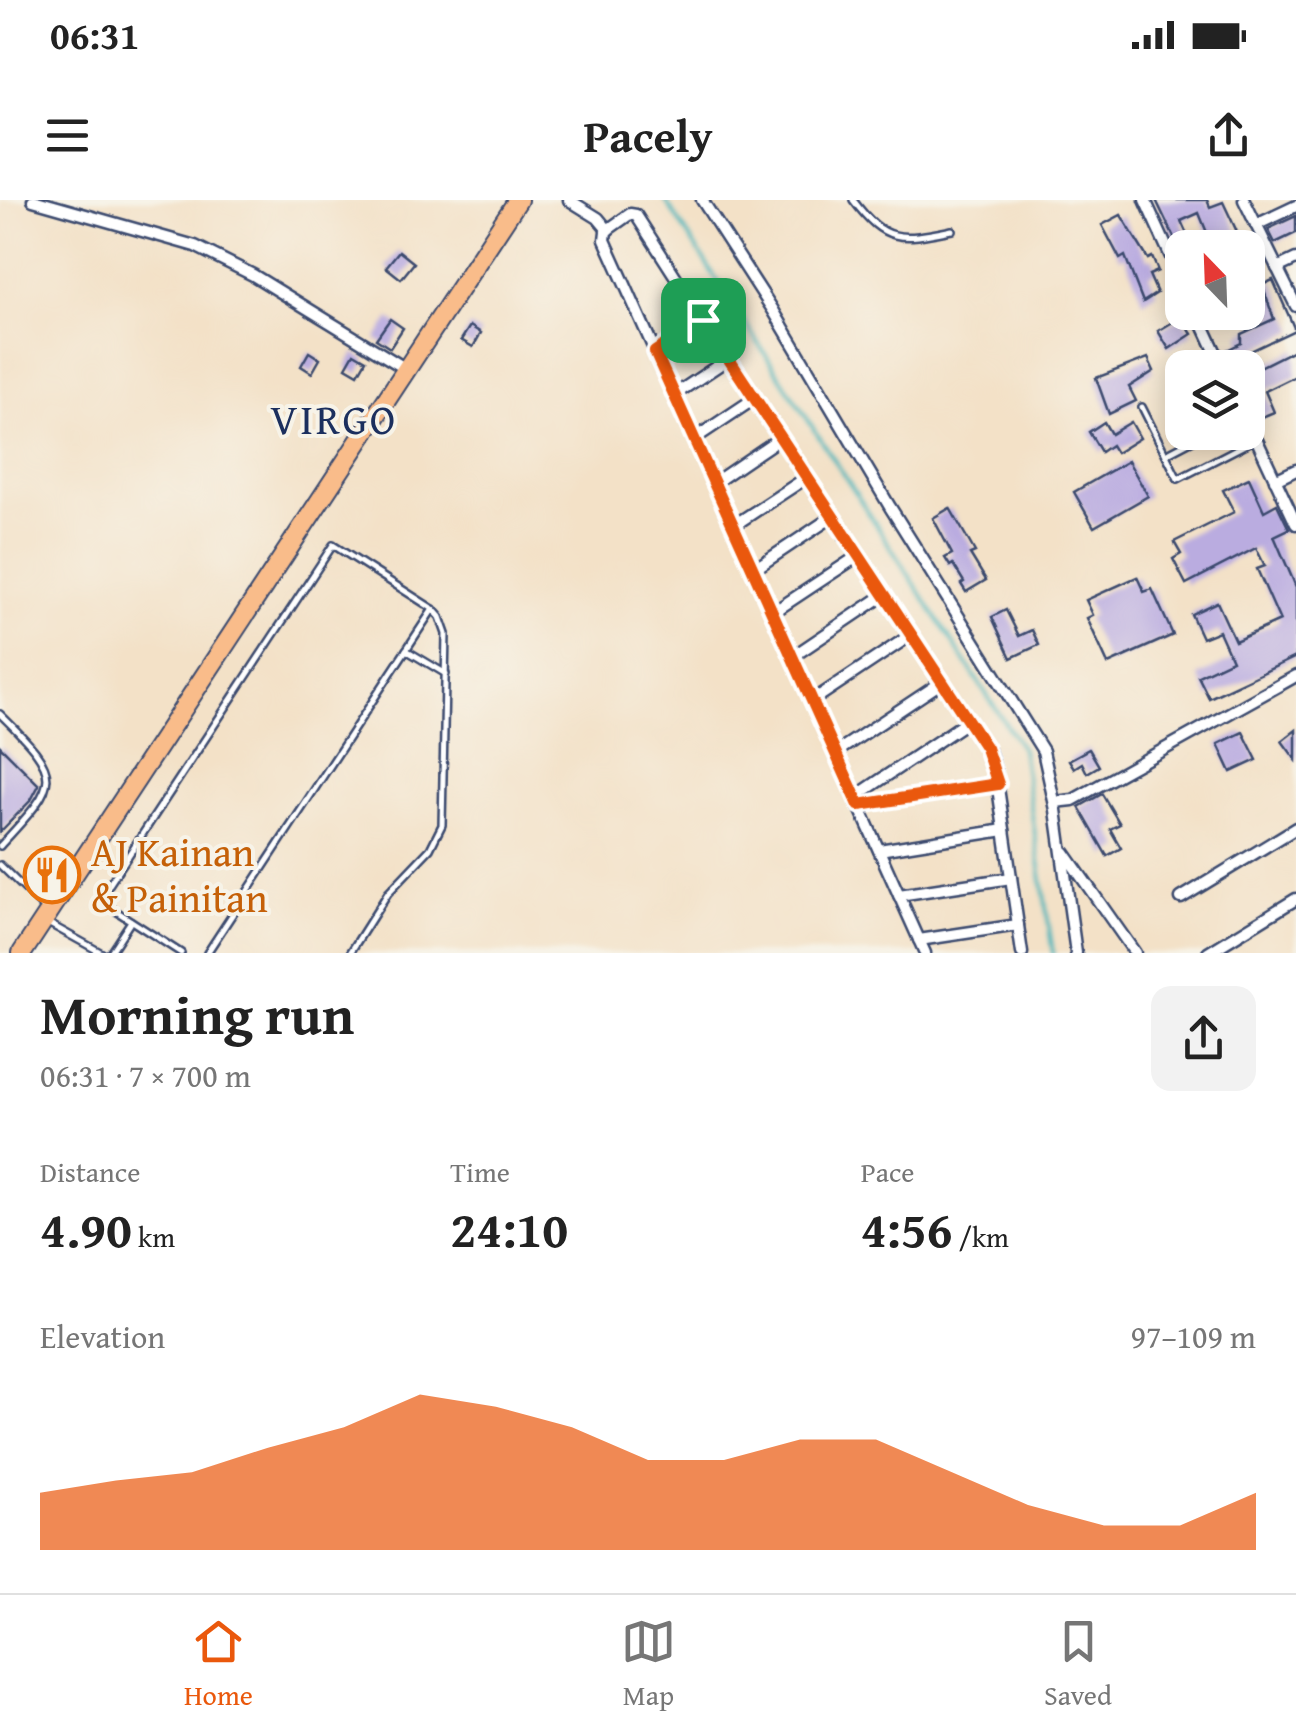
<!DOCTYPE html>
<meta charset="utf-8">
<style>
:root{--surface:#fff;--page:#f2f2f2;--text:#222;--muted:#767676;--line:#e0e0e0;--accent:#ea580c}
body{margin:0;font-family:"Gentium Book Plus",serif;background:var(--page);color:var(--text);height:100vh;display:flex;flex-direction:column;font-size:38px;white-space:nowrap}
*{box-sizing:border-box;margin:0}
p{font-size:32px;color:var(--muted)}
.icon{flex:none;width:55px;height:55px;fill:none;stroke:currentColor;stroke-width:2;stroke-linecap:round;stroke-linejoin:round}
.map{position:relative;height:753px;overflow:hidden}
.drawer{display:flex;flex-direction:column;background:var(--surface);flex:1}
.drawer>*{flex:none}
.needle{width:65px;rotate:337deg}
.fabs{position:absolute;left:1165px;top:30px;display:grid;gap:20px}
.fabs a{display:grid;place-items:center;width:100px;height:100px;border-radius:20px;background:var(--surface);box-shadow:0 5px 25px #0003;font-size:50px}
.pin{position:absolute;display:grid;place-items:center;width:85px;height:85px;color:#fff;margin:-42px;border-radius:20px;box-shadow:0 5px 15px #0006}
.round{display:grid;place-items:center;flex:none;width:105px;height:105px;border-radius:20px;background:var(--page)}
.head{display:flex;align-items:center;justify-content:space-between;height:170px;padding:0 40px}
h1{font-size:55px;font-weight:800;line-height:75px}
.figures{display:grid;grid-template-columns:repeat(3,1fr);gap:15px;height:170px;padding:10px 40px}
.figures div{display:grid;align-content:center}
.figures b{font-size:50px;font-weight:800}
.figures small{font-size:28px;font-weight:400}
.figures p{font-size:28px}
.chart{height:280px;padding:20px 40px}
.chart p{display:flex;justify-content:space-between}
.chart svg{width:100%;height:180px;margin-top:10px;fill:var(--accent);opacity:.7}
.status{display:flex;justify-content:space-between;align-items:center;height:70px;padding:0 50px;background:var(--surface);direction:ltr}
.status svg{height:28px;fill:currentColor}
header{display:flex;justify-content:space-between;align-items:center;height:130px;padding:0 40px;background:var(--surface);font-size:45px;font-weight:800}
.tabs{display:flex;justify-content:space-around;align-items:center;height:140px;border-top:2px solid var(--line);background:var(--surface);font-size:28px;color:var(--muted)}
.tabs a{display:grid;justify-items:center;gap:5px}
.tabs .current{color:var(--accent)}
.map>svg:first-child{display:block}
</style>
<div class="status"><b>06:31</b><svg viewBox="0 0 49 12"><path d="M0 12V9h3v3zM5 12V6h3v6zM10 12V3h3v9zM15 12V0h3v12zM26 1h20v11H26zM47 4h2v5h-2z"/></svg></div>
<header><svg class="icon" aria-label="menu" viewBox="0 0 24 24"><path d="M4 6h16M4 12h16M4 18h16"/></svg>Pacely<svg class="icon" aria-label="share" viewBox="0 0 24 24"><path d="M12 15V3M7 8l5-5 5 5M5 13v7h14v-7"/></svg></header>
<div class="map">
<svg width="1296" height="753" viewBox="0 0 1296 753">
<rect width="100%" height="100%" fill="#f7f3e8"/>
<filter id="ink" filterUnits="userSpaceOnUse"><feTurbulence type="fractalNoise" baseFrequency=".01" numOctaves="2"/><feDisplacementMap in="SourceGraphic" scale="20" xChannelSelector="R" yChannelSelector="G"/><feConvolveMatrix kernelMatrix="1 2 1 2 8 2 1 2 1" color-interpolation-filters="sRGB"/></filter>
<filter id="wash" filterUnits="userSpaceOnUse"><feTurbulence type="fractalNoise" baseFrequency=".0048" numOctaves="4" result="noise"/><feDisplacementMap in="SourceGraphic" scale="40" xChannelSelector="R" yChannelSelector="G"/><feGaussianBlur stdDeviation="2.25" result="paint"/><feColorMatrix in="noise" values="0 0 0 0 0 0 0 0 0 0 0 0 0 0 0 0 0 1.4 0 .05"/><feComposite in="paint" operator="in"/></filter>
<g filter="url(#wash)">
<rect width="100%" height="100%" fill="#f3e1c7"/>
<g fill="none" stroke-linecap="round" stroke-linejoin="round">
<path stroke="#46b6bc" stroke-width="4" d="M665,0L1022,549L1053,753"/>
</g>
<g id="blocks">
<g fill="#baace0" fill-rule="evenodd">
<path d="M1156,0H1207L1210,7L1223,2L1239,36L1214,48H1179ZM1199,13L1208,35L1191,43L1181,21Z"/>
<path d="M1121,15L1148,59L1152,57L1158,71L1149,75L1157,93L1143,102L1125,56L1120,59L1102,25Z"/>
<path d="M1296,16V33L1275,43L1268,29Z"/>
<path d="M1252,36L1258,49L1248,54V48H1227Z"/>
<path d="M399,51L414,63L401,79L386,67Z"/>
<path d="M1273,80L1295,130L1242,155L1248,168H1234L1225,151L1241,143V134L1274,119L1262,85Z"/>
<path d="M1181,117L1192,134L1169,149L1158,131Z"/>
<path d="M390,119L403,128L390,148L376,139Z"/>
<path d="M470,126L481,133L473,147L461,140Z"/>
<path d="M1296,149V176L1265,191L1274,212L1257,219L1248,197V173Z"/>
<path d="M309,152L320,159L312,173L301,166Z"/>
<path d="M354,153L366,160L358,174L346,167Z"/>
<path d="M1148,158L1154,171L1129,187L1136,201L1109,214L1096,178Z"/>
<path d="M1104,222L1111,234L1131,222L1140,238L1116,253L1111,245L1101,252L1089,232Z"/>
<path d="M1128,261L1148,296L1094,327L1074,292Z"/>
<path d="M1249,278L1264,311L1277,304L1289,329L1274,336L1296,387V457L1209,498L1198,476L1232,460L1219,431L1202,438L1191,414L1217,402L1235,441L1280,421L1257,369L1265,366L1256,348L1186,384L1173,359L1181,354L1174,342L1234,312L1223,290Z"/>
<path d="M950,308L975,352L970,354L986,380L966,392L961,384L964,382L953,364L950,366L945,358L952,354L933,318Z"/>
<path d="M1137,377L1144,392L1152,389L1173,435L1108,464L1087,418L1093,415L1086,400Z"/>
<path d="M1006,410L1019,436L1032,430L1039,445L1011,458L992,417Z"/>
<path d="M1296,530V560L1282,541Z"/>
<path d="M1243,532L1257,560L1231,572L1218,544Z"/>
<path d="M0,546L39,585L31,600L0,632Z"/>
<path d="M1089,549L1099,566L1087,573L1082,563L1074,568L1069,560Z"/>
<path d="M1102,594L1120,624L1110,629L1121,648L1107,656L1079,607Z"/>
</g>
</g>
</g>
<g filter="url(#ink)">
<use href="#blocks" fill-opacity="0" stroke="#3b4a6e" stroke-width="2.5"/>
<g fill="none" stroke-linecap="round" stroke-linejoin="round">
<g stroke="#3b4a6e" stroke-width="10">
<g id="service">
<path d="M853,0C886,44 901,40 952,30"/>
<path d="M1142,207L1178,279L1256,239"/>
<path d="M1166,254L1208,232"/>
<path d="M406,450L446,474"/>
<path d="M0,514C66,578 59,582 0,646"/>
<path d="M0,665L44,708"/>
<path d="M46,722L102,753"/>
<path d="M110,753L131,721"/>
<path d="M181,753L99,700L333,345L433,409L440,417L446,434L442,625L430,649L388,693L350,753"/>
<path d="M207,753L433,409"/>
</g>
</g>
<g stroke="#3b4a6e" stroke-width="15">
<g id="minor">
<path d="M33,0L195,46L253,75L406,169"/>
<path d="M569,0L598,18L608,30"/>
<path d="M702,0L773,110L890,307L1043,551L1056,610L1076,753"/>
<path d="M1145,0L1182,81"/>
<path d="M1244,0L1296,106"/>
<path d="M1256,25L1296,6"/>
<path d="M1277,68L1296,59"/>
<path d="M1197,112L1223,168"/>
<path d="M655,152L703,120"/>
<path d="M674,195L728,159"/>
<path d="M1248,221L1296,324"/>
<path d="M694,239L754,199"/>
<path d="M1275,280L1296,270"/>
<path d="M714,283L780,238"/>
<path d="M733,326L806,278"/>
<path d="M753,370L832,317"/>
<path d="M772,413L858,356"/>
<path d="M792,457L884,395"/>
<path d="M812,501L911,435"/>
<path d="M835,553L942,482"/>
<path d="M855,597L968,521"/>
<path d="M1055,602L1073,600L1296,476"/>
<path d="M859,605L998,584"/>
<path d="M879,650L1004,630"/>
<path d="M1064,652L1135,753"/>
<path d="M899,695L1011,678"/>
<path d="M1181,698L1296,628"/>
<path d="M919,740L1018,725"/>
<path d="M925,753L605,40L606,31L630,14L636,15L754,199L990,554L996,574L1022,753"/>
<path d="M1208,753L1296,699"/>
</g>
</g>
<g stroke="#3b4a6e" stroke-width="22">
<path id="trunk" d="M22,753L518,0"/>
</g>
<use href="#service" stroke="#fff" stroke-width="5"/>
<use href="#minor" stroke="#fff" stroke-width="10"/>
<use href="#trunk" stroke="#f9bc8a" stroke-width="18"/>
</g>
</g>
<g fill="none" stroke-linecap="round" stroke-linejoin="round" filter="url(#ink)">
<g stroke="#fff" stroke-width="20">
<path id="route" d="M703,120L986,548L998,584L859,605L655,152Z"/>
</g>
<use href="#route" stroke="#ea580c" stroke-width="12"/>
</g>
<defs>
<g id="restaurant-ring" transform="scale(2.875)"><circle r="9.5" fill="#f7f3e8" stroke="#e8710a" stroke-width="1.5"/><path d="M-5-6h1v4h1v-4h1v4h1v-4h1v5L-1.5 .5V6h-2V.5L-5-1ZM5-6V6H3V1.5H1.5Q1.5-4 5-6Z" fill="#e8710a"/></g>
</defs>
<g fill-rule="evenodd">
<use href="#restaurant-ring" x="52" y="675"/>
</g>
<g text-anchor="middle" stroke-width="8" stroke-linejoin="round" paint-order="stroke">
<g font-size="40" fill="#c56008" stroke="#f7f3e8" text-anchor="start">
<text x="91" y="666">AJ Kainan<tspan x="91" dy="46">&amp; Painitan</tspan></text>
</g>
<g font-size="42" letter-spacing="2.5" fill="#1b2f5e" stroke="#f7f3e8">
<text x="334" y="234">VIRGO</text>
</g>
</g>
</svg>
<div class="fabs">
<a><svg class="needle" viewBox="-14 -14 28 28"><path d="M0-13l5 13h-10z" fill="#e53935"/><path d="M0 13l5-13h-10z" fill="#767676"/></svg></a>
<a><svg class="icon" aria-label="layers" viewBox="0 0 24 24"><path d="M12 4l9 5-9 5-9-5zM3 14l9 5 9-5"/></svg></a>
</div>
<div class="pin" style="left:703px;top:120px;background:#1e9e55"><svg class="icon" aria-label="arrive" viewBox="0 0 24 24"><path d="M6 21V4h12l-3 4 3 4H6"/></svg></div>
</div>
<section class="drawer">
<div class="head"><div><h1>Morning run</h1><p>06:31 · 7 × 700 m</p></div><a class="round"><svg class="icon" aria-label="share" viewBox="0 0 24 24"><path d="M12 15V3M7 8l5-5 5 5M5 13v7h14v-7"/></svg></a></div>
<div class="figures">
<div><p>Distance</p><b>4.90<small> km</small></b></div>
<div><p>Time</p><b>24:10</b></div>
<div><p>Pace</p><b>4:56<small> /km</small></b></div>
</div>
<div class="chart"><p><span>Elevation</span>97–109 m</p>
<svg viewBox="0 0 160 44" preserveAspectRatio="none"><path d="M0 44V30L10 27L20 25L30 19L40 14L50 6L60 9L70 14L80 22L90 22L100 17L110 17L120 25L130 33L140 38L150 38L160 30V44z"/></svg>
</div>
</section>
<nav class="tabs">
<a class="current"><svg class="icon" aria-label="home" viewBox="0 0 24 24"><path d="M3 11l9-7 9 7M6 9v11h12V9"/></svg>Home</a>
<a><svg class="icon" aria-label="map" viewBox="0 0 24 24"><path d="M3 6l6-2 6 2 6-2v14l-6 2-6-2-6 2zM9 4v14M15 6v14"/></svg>Map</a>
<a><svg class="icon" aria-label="saved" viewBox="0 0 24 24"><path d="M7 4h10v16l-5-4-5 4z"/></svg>Saved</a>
</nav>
